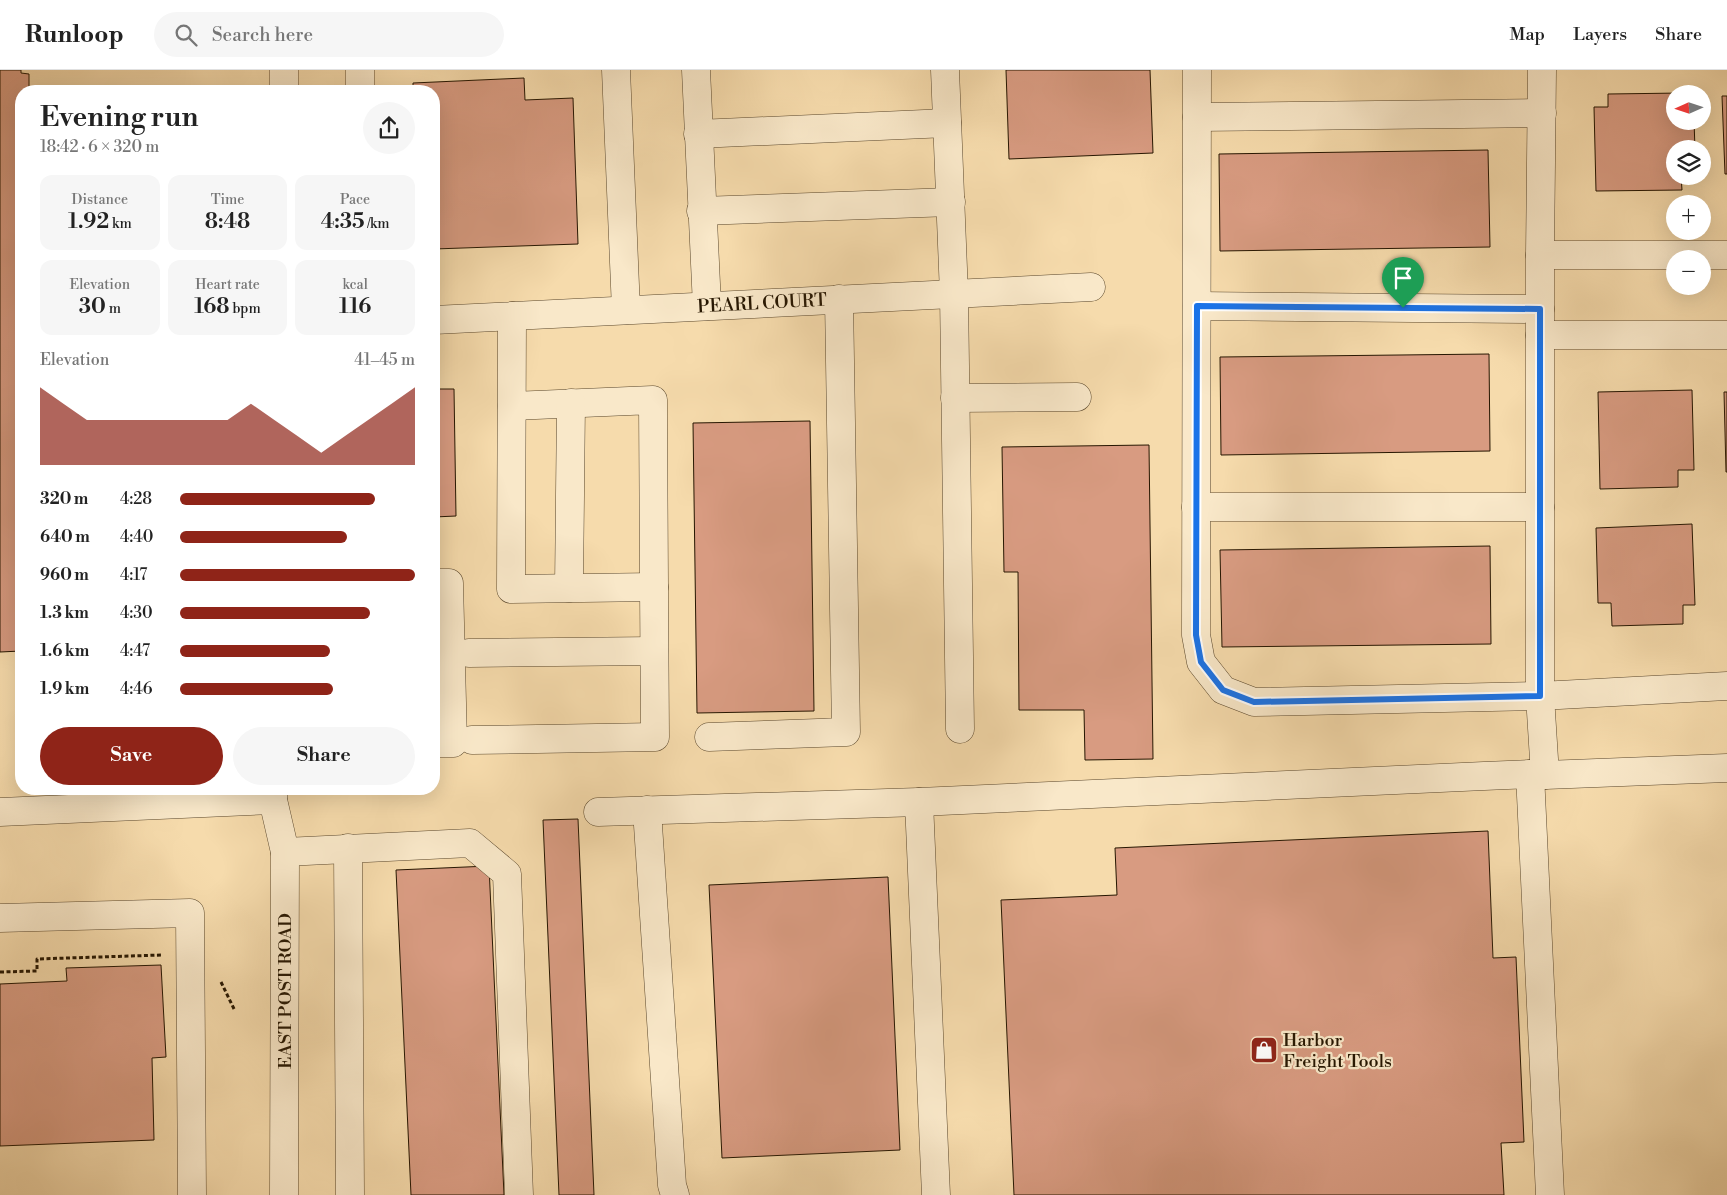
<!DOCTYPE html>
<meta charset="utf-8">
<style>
:root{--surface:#fff;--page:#f6f6f6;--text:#222;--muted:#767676;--line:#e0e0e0;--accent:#8f2418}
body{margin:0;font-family:"Libre Bodoni",serif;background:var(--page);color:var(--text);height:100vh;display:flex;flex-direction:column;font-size:19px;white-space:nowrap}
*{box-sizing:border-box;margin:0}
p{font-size:16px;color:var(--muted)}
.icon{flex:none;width:28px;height:28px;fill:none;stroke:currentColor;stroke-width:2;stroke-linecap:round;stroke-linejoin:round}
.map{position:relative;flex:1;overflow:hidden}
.drawer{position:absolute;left:15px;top:15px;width:425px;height:710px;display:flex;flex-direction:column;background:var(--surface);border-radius:20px;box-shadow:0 5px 20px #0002}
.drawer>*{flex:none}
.needle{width:32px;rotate:267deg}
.controls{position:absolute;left:1666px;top:15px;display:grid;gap:10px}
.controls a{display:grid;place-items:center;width:45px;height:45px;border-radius:50%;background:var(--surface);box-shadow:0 5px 20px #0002;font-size:25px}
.pin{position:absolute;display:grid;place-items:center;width:42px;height:42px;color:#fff;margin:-51px -21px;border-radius:50% 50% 50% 0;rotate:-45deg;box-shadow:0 0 5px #0007}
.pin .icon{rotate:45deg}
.round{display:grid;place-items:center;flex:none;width:52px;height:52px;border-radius:26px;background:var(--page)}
.overview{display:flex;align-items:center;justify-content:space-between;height:85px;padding:0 25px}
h1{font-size:28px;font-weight:600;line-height:38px}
.metrics{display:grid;grid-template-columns:repeat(3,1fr);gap:8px;height:85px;padding:5px 25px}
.metrics div{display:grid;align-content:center;border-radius:12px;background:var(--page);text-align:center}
.metrics b{font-size:21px;font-weight:600}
.metrics small{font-size:14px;font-weight:400}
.metrics p{font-size:14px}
.chart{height:140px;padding:10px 25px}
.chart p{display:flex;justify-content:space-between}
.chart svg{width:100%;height:90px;margin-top:5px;fill:var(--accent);opacity:.7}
.primary-button{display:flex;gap:10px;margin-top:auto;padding:10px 25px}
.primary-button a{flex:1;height:58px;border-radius:30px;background:var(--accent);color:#fff;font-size:20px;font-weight:600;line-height:58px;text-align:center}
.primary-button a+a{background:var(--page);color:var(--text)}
ul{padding:0 25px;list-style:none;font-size:16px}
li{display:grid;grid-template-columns:80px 60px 1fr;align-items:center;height:38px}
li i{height:12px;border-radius:6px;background:var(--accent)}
header{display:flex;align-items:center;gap:30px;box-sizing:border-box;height:70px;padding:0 25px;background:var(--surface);border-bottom:1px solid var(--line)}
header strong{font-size:24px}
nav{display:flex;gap:28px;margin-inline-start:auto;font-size:18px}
.search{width:350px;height:45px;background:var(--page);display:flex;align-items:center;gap:12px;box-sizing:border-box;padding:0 18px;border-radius:28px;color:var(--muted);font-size:19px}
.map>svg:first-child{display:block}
</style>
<header>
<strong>Runloop</strong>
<div class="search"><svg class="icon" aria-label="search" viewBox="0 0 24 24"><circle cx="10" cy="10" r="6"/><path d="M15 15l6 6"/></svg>Search here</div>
<nav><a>Map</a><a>Layers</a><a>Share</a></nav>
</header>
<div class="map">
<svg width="1727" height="1125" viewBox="0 0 1727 1125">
<rect width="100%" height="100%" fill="#f6dbac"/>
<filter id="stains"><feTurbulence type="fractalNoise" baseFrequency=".004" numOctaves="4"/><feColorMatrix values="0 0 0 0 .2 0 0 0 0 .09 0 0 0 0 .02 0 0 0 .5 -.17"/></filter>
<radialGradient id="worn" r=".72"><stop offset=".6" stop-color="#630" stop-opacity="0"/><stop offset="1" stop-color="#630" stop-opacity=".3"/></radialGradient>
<g fill="#d89b81" stroke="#261601">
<path d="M0,0H21V3L29,4V21H21V581L0,582Z"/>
<path d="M1006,0H1150L1153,83L1009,89Z"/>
<path d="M524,8L525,30L573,28L578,174L434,179V21H413V13Z"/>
<path d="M1682,23L1675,24V51H1694L1695,79H1675V106H1681L1682,120L1596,121L1594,37H1608V24Z"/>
<path d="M1722,26H1727V104H1725Z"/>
<path d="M1488,80L1490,177L1220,181L1219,84Z"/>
<path d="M1489,284L1490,381L1221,385L1220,287Z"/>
<path d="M434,319H454L456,446L434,447Z"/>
<path d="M1692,320L1694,400H1678V417L1600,419L1598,322Z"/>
<path d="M1724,322H1727V402H1726Z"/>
<path d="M810,351L814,641L697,643L693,353Z"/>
<path d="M1149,375L1153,689L1085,690L1084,640H1019L1018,502H1004L1002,377Z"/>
<path d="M1692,454L1695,535H1683V554L1612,556L1611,533H1598L1596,458Z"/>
<path d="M1490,476L1491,574L1222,577L1220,480Z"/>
<path d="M578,749L594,1125H559L543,750Z"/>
<path d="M1488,761L1493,888L1516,887L1524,1072L1501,1073L1504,1125H1014L1001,830L1117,825L1115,778Z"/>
<path d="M489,796L504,1125H411L396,800Z"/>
<path d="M888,807L900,1080L722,1088L709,815Z"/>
<path d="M161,895L166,987L152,988L154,1070L0,1076V914L67,911L66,898Z"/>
</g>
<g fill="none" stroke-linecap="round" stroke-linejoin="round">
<g stroke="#5a472c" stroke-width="29">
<g id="minor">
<path d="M284,0V21"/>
<path d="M616,0L626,240"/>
<path d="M696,0L707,236"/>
<path d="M945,0L954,224L960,659"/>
<path d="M1197,0L1196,565L1201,592L1223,620L1254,632L1540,626L1727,616"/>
<path d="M360,21V0"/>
<path d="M1197,47L1542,43"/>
<path d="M698,64L947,53"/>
<path d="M701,141L951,132"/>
<path d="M1540,185L1542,0"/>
<path d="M1197,236L1540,239"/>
<path d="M434,250L1091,217"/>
<path d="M1540,265H1727"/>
<path d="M955,328L1077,327"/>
<path d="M512,336L653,330L654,517"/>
<path d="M1196,437H1540"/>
<path d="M434,513H449L453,673H434"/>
<path d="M569,518L571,333"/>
<path d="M469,583L654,581"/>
<path d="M709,667L846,662L839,229"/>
<path d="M472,670L655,667L654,517L511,519L512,246"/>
<path d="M1530,704L1550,1125"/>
<path d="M1545,705L1540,626V185H1727"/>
<path d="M274,719L273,730L285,782L284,1125"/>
<path d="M919,732L936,1125"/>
<path d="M647,740L672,1115L675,1125"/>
<path d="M0,742L273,730"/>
<path d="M598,742L919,732L1484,706L1530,704L1545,705L1727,698"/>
<path d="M348,778L350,1125"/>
<path d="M285,782L470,773L507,804L519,1125"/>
<path d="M0,848L190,843L192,1125"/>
</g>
</g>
<g stroke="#261601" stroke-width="3" stroke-dasharray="4 2.5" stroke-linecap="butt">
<path d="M0,902L37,901V889L162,885"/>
<path d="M221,912L235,941"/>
</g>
<use href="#minor" stroke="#f9e8c9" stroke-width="28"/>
</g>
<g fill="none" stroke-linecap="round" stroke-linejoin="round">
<g stroke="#fff" stroke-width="10">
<path id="route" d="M1197,236L1540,239V626L1254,632L1223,620L1201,592L1196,565Z"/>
</g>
<use href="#route" stroke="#1a73e8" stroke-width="6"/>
</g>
<defs>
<g id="shop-square" transform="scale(1.4375)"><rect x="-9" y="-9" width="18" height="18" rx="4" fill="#8f2418" stroke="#f9e8c9"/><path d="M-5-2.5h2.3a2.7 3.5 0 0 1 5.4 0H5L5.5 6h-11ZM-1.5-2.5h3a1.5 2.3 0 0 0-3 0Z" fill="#fff"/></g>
</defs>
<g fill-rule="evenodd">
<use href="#shop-square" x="1264" y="980"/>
</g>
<g text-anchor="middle" stroke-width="4.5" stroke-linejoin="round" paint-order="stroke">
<g font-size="18" fill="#261601" stroke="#f9e8c9">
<text transform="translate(762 233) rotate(-3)" y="6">PEARL COURT</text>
<text transform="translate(285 921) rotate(-90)" y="6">EAST POST ROAD</text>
</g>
<g font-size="18" fill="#261601" stroke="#f9e8c9" text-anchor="start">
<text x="1283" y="976">Harbor<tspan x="1283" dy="21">Freight Tools</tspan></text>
</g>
</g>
<rect width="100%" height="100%" filter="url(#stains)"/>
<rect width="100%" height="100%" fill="url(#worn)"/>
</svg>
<div class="controls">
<a><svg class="needle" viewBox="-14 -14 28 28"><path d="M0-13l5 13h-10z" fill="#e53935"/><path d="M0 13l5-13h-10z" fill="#767676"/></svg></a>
<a><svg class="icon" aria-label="layers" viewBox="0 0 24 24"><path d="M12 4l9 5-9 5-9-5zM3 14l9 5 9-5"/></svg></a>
<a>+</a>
<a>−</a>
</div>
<div class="pin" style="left:1403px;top:238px;background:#1e9e55"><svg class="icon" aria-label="arrive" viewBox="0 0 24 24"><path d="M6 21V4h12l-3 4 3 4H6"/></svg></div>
<section class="drawer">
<div class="overview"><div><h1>Evening run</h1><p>18:42 · 6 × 320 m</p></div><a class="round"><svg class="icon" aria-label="share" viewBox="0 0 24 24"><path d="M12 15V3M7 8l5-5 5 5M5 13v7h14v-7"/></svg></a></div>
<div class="metrics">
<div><p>Distance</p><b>1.92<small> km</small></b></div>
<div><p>Time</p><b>8:48</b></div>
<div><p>Pace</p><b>4:35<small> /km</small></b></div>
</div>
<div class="metrics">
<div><p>Elevation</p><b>30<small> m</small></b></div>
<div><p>Heart rate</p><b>168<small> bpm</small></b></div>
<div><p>kcal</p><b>116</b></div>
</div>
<div class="chart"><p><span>Elevation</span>41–45 m</p>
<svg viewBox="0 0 160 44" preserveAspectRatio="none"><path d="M0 44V6L10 14L20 22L30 22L40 22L50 22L60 22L70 22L80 22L90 14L100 22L110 30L120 38L130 30L140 22L150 14L160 6V44z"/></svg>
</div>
<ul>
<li><b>320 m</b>4:28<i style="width:83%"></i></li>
<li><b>640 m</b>4:40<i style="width:71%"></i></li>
<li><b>960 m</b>4:17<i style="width:100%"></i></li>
<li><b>1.3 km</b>4:30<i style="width:81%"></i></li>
<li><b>1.6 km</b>4:47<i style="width:64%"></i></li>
<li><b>1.9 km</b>4:46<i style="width:65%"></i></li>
</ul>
<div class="primary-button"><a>Save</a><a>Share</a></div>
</section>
</div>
